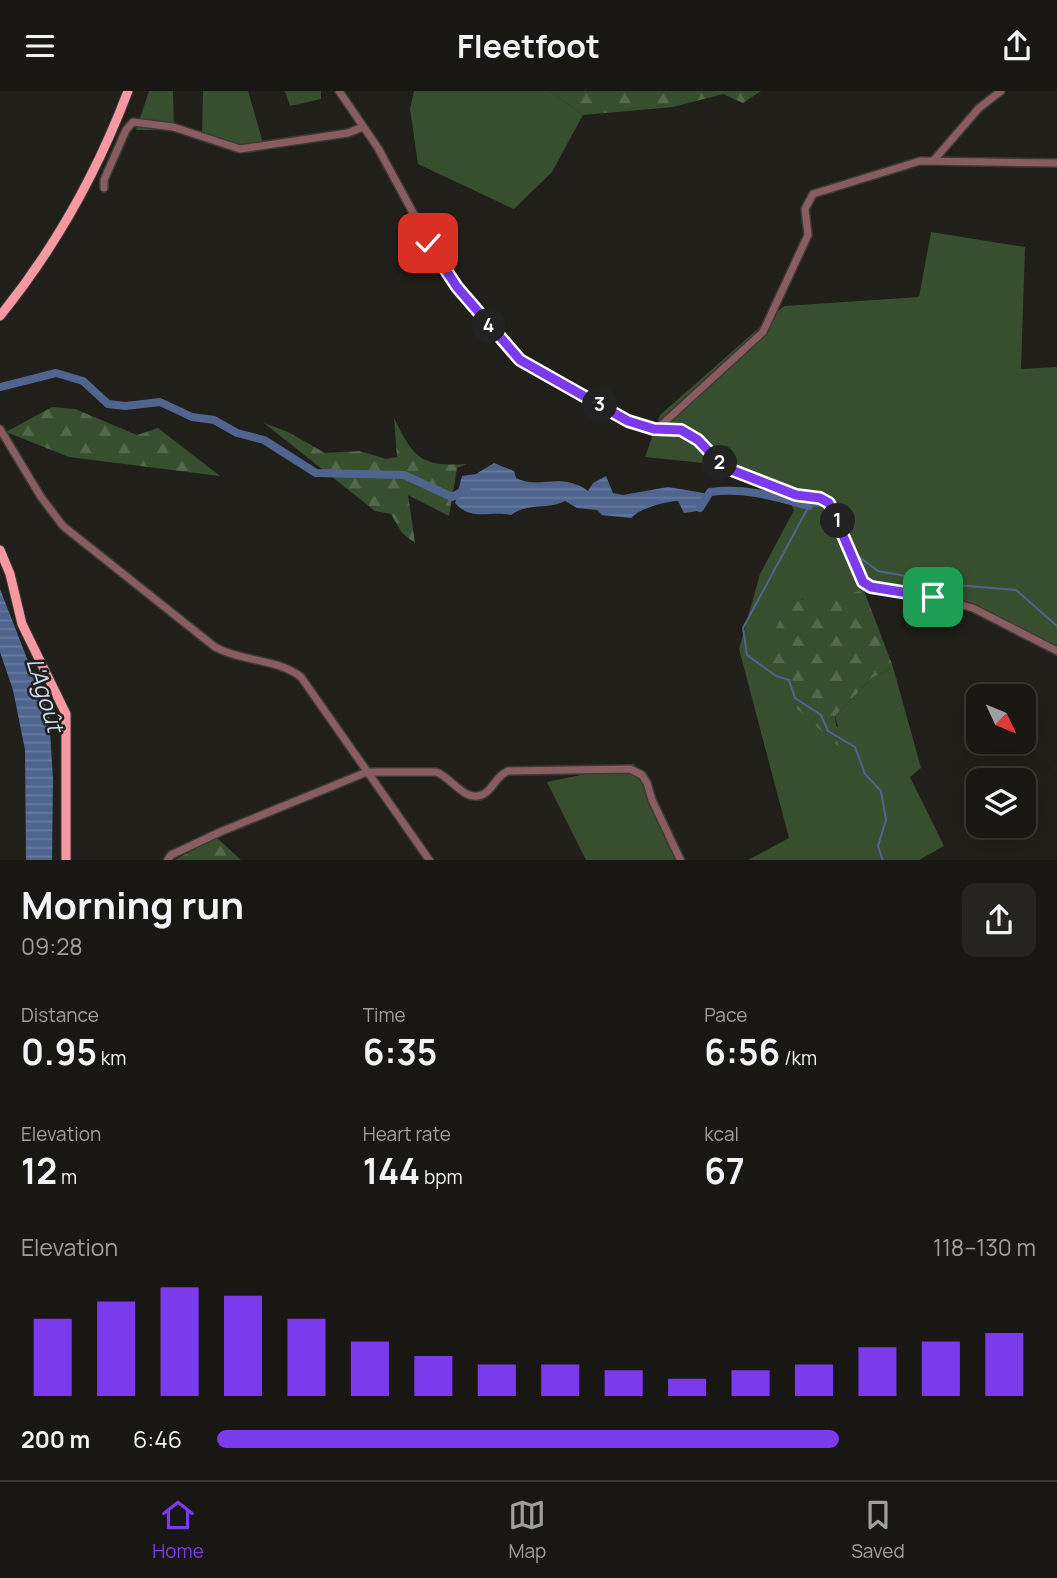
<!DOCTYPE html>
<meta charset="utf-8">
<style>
:root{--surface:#191713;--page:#262421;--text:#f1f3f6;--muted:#9f9fa0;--line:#373633;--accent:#7c3aed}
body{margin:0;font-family:Manrope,sans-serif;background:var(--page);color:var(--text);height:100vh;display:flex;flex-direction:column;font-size:26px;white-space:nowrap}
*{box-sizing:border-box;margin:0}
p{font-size:23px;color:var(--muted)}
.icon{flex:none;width:38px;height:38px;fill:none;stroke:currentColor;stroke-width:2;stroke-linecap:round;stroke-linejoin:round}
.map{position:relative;height:769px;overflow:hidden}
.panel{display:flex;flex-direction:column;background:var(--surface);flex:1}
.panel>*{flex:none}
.needle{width:46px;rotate:134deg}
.tools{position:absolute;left:966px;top:593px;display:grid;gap:14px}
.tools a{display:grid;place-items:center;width:70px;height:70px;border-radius:14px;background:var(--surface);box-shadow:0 7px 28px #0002,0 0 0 2px var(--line);font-size:35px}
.pin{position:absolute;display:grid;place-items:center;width:60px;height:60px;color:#fff;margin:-30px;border-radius:14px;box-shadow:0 4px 10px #0006}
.km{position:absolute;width:35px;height:35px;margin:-18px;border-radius:50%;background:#222;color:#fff;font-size:19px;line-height:35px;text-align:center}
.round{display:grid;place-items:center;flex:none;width:74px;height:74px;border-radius:14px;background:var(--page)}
.overview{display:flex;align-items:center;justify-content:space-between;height:119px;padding:0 21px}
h1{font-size:38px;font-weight:700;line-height:52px}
.figures{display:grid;grid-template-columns:repeat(3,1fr);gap:10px;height:119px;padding:7px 21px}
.figures div{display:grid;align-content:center}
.figures b{font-size:35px;font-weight:700}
.figures small{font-size:19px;font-weight:400}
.figures p{font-size:19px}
.chart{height:196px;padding:14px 21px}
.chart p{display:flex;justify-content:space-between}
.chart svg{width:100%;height:126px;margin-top:7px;stroke:var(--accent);stroke-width:6}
ul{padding:0 21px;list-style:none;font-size:23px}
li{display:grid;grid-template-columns:112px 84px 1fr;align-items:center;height:52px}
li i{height:18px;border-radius:9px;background:var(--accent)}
header{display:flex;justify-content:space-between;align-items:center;height:91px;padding:0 21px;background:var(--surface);font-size:32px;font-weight:700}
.tabs{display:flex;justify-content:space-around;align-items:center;height:98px;border-top:2px solid var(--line);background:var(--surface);font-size:19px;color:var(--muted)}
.tabs a{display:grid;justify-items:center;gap:4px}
.tabs .active{color:var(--accent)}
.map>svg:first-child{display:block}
</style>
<header><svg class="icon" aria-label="menu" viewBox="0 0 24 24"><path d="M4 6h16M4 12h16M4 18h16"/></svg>Fleetfoot<svg class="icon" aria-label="share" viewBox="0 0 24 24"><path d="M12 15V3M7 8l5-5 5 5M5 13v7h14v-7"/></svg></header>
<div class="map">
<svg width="1057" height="770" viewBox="0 0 1057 770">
<defs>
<pattern id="forest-firs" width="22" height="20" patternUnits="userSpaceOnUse" patternTransform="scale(1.75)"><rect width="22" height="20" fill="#384f2f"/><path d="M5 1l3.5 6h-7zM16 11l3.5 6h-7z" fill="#54684d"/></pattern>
<pattern id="water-rules" width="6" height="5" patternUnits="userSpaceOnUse" patternTransform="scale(1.75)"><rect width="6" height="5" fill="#4f658f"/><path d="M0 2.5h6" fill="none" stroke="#687b9e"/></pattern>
</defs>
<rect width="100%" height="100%" fill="#211f19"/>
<g fill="#384f2f">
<path d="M149,0H173L174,39H136Z"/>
<path d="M203,0H248L263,52L234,55L202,41Z"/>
<path d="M285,0H321V8L290,15Z"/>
<path d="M414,0H550L583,24L552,81L514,118L418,73L410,18Z"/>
<path d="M931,141L1025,156L1021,278L1057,276V562L972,519L933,509L863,497L841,509L802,508L775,588L794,615L838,636L835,625L872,587L893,576L921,677L910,686L944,755L919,769H748L789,747L739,558L760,483L794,419L781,396L703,372L645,366L660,324L784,215L919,206Z"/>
<path d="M634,673L675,769H586L547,691Z"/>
</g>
<g fill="url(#forest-firs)">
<path d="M550,0H761L743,12L723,3L673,16L583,24Z"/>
<path d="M52,316L75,318L137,344L158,337L220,385L69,366L6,341Z"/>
<path d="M394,327C414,367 420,376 467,373L457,377L449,425L408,404L415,452L402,442L391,423L375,420L264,332L288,341L325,362L360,360L386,368L397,366Z"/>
<path d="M863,497L893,576L872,587L835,625L838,655L794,615L763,577C771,555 777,514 804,508C833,503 831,515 863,497Z"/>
<path d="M216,746L241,769L173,770Z"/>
</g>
<g fill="url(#water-rules)">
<path d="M494,372L514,380L516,387C538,399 562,380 588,400L593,392L606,385L613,402L623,404L668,396L704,402L707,410L697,420L684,422L678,410C664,411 640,417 631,427L602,424L597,419L577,417L565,410C549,419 528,411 511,424C489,419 472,431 455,412L462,385L476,383Z"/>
<path d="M0,498L49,624L53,688L52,769H26L25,659L13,599L0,561Z"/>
</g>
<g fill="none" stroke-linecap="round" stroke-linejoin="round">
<g stroke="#4f658f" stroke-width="2">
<path d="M834,413L858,465L878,480L956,494L1016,499L1057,535"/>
<path d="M825,414L809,415L743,537L747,564L776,585L789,589L795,607L821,624L828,640L855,656L865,683L881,700L886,729L878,755L883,770"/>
</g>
<g stroke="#4f658f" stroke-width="8">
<path d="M0,296L56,282L83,290L108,313L125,315L160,311L192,326L214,329L237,342L264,349L316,382L404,384L452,406L467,398"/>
<path d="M700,417L710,401C745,396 776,406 809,415"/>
</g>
<g stroke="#3b3a34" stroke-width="10">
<g id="minor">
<path d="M339,0L378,57L443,177L493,241L520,269L628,330L654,338L681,339L698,349L725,376L796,404L820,407L829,412L863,491L871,496L933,506L973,517L1057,560"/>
<path d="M934,69L979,17L1001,0"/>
<path d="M104,97V89L126,39L133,31L173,36L240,58L348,42L363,36"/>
<path d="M0,338L41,406L63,435L215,556C242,571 276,567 301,586L430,770"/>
<path d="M657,338L763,241L808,144L805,118L813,103L920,70L1057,72"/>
<path d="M167,770L171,764L220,741L367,681H436C452,686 465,713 484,703C494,697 496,685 508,680L630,678L642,684L647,692L652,709L681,770"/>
</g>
</g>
<g stroke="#3b3a34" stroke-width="11">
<g id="major">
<path d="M0,225C55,157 97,82 128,0"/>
<path d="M0,459L10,483L22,533L66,623V770"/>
</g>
</g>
<use href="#minor" stroke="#895c60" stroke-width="7"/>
<use href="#major" stroke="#f699a2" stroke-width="9"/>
</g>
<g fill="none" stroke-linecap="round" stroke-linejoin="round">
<g stroke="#fff" stroke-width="14">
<path id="route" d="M428,152L457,196L520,269L628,330L654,338L681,339L698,349L724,376L796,404L820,407L829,412L863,491L871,496L933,506"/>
</g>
<use href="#route" stroke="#7c3aed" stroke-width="9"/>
</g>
<g text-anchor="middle" stroke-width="5" stroke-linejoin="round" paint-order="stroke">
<g font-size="23" font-style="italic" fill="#ccdbf6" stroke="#211f19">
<text transform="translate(45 604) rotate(73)" y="8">L'Agoût</text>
</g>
</g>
</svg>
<div class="tools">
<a><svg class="needle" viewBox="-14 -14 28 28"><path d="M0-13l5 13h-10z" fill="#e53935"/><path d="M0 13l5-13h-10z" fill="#9f9fa0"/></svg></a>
<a><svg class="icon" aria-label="layers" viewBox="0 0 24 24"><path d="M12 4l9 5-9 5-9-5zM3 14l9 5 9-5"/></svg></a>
</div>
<div class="pin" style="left:933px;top:506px;background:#1e9e55"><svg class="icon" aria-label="arrive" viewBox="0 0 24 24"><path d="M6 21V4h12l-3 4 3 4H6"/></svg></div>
<div class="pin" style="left:428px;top:152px;background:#d93025"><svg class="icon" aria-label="check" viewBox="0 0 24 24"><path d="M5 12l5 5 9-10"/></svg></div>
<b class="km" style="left:838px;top:430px">1</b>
<b class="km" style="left:720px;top:372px">2</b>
<b class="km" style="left:600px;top:314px">3</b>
<b class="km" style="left:489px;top:235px">4</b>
</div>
<section class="panel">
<div class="overview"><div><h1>Morning run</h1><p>09:28</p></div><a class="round"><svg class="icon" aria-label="share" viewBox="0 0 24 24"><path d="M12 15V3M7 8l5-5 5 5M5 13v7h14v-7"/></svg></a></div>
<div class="figures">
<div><p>Distance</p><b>0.95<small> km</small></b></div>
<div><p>Time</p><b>6:35</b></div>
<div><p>Pace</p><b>6:56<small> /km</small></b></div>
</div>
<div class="figures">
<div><p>Elevation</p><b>12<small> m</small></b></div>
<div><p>Heart rate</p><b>144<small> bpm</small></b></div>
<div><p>kcal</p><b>67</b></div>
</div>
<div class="chart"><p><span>Elevation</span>118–130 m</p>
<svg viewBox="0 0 160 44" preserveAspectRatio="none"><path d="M5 44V17M15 44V11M25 44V6M35 44V9M45 44V17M55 44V25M65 44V30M75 44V33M85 44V33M95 44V35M105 44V38M115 44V35M125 44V33M135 44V27M145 44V25M155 44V22"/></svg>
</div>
<ul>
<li><b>200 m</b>6:46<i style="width:76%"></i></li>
</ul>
</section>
<nav class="tabs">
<a class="active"><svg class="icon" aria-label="home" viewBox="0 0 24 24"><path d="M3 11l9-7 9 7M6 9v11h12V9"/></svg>Home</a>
<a><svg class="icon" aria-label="map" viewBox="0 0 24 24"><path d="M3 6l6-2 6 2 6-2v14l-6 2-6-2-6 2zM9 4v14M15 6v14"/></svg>Map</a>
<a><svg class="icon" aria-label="saved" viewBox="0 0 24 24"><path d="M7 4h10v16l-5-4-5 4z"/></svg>Saved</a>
</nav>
